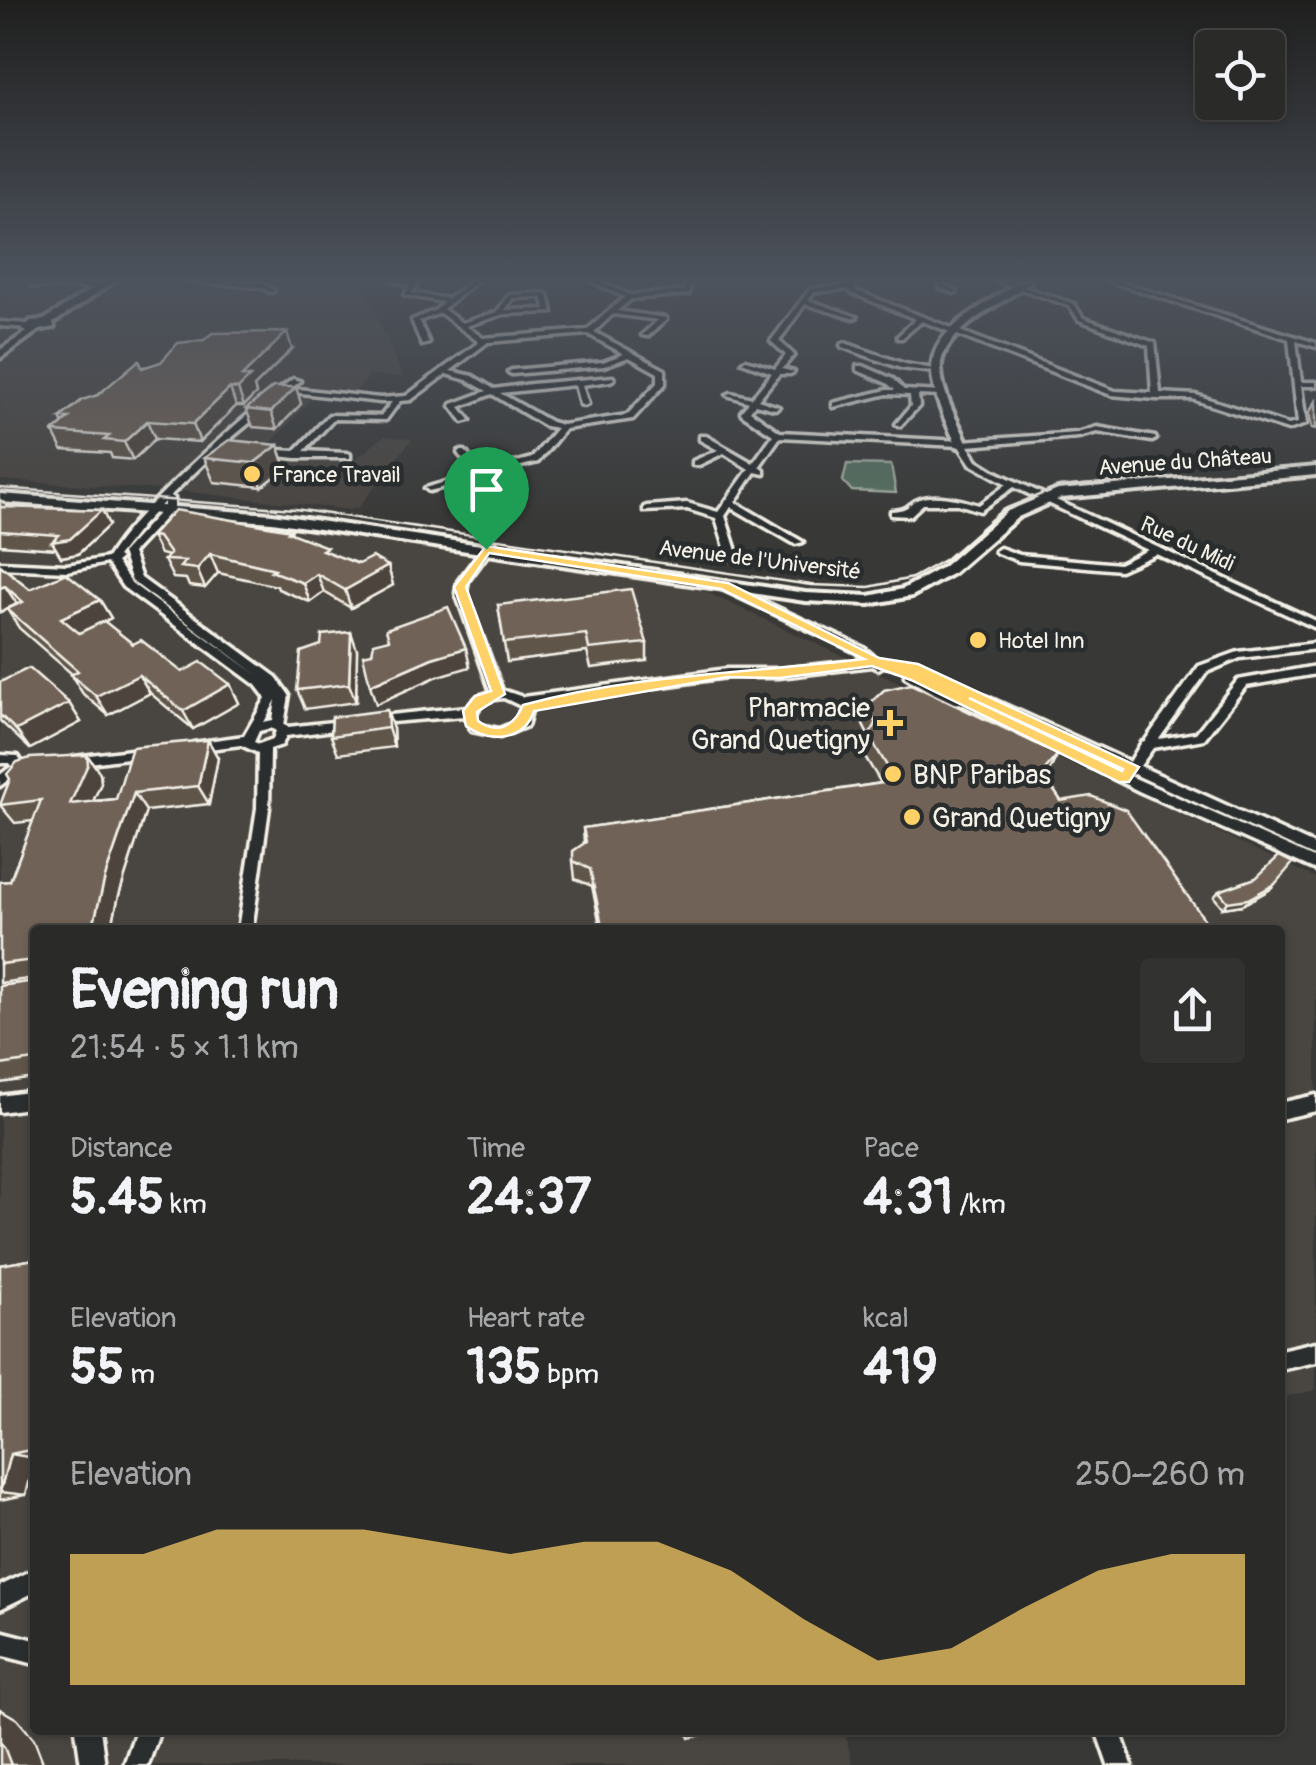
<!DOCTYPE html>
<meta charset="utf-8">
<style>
:root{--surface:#2a2a28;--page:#323230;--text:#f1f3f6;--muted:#a5a7a8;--line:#464645;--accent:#ffd166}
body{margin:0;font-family:Pangolin,sans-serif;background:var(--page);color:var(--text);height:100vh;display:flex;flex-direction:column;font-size:38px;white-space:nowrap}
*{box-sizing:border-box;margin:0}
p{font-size:32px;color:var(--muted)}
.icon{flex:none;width:55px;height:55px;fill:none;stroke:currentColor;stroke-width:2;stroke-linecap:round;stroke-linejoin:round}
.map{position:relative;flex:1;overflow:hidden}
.panel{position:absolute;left:30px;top:925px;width:1255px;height:810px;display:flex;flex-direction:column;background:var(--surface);border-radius:10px;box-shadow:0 2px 8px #0004,0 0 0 2px var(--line)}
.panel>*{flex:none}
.tools{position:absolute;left:1195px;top:30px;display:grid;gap:20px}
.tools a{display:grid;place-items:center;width:90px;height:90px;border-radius:10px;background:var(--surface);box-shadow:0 2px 8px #0004,0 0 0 2px var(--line);font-size:50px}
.pin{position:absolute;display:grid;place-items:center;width:85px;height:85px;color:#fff;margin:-102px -42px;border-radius:50% 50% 50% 0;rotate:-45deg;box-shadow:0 0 10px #0007}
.pin .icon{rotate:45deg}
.round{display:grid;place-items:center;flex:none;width:105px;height:105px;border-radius:10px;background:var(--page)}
.summary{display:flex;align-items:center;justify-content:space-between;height:170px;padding:0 40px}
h1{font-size:55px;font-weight:800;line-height:75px}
.stats{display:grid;grid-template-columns:repeat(3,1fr);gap:15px;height:170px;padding:10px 40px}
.stats div{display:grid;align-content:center}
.stats b{font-size:50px;font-weight:800}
.stats small{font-size:28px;font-weight:400}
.stats p{font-size:28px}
.chart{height:280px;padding:20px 40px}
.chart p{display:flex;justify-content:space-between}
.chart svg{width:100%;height:180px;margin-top:10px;fill:var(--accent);opacity:.7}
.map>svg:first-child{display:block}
</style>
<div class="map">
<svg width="1316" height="1765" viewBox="0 0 1316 1765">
<rect width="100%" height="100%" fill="#383836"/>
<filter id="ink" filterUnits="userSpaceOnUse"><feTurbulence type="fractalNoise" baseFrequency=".01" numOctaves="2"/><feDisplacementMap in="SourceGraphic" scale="20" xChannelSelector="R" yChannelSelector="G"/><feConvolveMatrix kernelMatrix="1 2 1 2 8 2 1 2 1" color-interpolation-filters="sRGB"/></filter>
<g filter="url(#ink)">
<g fill="#494540">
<path d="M0,281H362L403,377L370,375L353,394L318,391L263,452L352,462L384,436L412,439L359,507L350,510L180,491L0,480Z"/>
<path d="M0,500L166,510L393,536L683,581L1316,878V1390L1280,1398V930H35V1730H844L853,1765H0Z"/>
</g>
<path fill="#56705e" stroke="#a5b0a3" stroke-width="2.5" d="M847,464L891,465L896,493L852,491L843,481Z"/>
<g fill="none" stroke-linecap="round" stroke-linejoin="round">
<g stroke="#f4f1e8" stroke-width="7">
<g id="street">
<path d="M186,281L264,283L274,291L269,292L262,287Z"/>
<path d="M392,281H419L411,293L448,299L471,281H477L443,309L462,323L497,312L509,295L545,293L548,295L552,312L504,314L466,326L483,338L587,330L625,297L591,281H598L630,295L684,291L685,281H691L689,294L631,299L617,311L666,318V320L648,336L642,335L658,320L613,314L594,332L665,370V384L633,419L565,429L538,462L484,475V471L532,458L557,428L545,426L492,394L460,407L470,420L463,422L451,406L452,404L487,391L467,380L446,374L411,400L400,401L386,420L334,419L304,451L347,453L350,454V458H296L261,454V450L264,449L295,451L329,415L381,416L392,402H380L301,393H298V389L380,398L406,396L479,342L440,313L419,321L429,343L422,345L412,320L436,310L444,302L405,295L410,284ZM542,297L546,309L505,310L513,298ZM588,334L624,354L603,362L512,370L508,372L512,374L604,366L629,357L658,373V382L627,415L562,425L551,422L500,393L575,385L580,404L584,406L588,404L582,385L610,381L614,379L613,377L531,384L494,389L473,376L450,371L488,342Z"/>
<path d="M851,281H857L853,287L856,291L1115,391L1152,393L1149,346L1079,320L1070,306L998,281H1006L1074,304L1083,318L1155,343L1160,393L1196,395L1288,425L1298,423L1289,339L1109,281H1117L1316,343V347L1296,341L1301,382H1316V386H1301L1306,424L1288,430L1192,399H1156L1111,395L922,321L902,338H898V336L916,319L852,293L848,289L814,292L808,300L857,317L852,318L805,304L779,341L794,355L782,369L794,372L790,374H779L758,400L779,407L775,409L755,404L750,411L780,432L962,441L1077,433L1097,427L1155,437L1156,439L1152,441L1097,432L1078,437L968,446L977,460L998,473L1316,621V628L1156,554L1120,570L1019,561L997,553L995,551L1000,548L1020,555L1119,564L1148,550L1014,487L980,511L958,504H923L910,516L891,515V511C913,510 906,503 920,499C935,493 964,500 979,505L1007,484L971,464L959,446L780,437L759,467L764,470V474L755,472L735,502L803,542L795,544L731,507L725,516L738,557L733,560L728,557L716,518L687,509L644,511V507L647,506L687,503L718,512L749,469L724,453L699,465H693V461L718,450L700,440V436H706L753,463L773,435L742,414L741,412L749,402L727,395L731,393L752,398L772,373L742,362L746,360L775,369L786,355L771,341L810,289L848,285Z"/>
<path d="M941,281H947L945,285L957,291L954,293L939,287Z"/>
<path d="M34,283L102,284L105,286L102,288L32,286Z"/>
<path d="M0,322L28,324L31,326L28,328L0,326Z"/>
<path d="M845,343L905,364L939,370L935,372L901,368L842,347L841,345Z"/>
<path d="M857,366H863L893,379L904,390L942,392L946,394L942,396L918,395L919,406L900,426L896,424L911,406L910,395L887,394L833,407V403L887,390H895L887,383L857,370Z"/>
<path d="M293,379L300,381L230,439L170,496L174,498V508L132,553L141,578L276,677L289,695L284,725L288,727L350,720L356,724L350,728L286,736L282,745L270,749L269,808L252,930H238L257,808L258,753L241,745L193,751L187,747L193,743L244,736L266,698L256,685L123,587L107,563L67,571L0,568V562L67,565L107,558C126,527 154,502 180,476C216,442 253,408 293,379ZM164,502V507L122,553L132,581L259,676L131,583L116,562L120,559L117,557L142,525ZM276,700L273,720L264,722ZM271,728L276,731L273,739L259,744L254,742L259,731Z"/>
<path d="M459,451H465L480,469V473H474L458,453Z"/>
<path d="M473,474L477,477L476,479L429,491L425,488Z"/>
<path d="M480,476H486L504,498L502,500H496L479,478Z"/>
<path d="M491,540L496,543L468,581L466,593L502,690L523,697L727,669H779L865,660L856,652L720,588L719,586L724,583L864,648L877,659L917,665L1130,762L1142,742L1145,741L1199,666L1238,652L1316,643V649L1240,658L1207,672L1159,739L1196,733L1238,680L1316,666V674L1246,686L1204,739L1153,748L1140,766L1316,846V857L1134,774L1130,776L1316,859V870L1141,792L960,703L951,704L905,677V671C923,671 935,690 953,690L1123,773L1124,769L911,670L883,666L878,669L872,666L779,677H727L533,704L527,726L500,737L472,731L464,716L367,724L365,721L367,718L371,717L467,707L478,696L491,692L456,593L458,581L488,541ZM504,698L521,706L518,721L499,729L480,725L475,717C479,702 490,699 504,698Z"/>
<path d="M147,748L153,752L151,755L74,765L68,761L74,757Z"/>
<path d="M0,755L18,756L25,767L0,786V775L12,766L10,763H0Z"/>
<path d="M35,1091V1107L0,1112V1096Z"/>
<path d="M1316,1095V1111L1280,1119V1103Z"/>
<path d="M1316,1342V1362L1280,1370V1350Z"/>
<path d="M35,1569V1592L0,1609V1586Z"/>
<path d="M0,1631L35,1640V1664L0,1655Z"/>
<path d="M76,1730H100L105,1765H81Z"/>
<path d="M136,1730H160L148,1765H124Z"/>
<path d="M1096,1730H1120L1132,1765H1108Z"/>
</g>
</g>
<g stroke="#f4f1e8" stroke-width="8">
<g id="secondary">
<path d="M104,281H115L53,323L54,327L39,330L0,358V350L27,332L22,329L31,321L44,320Z"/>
<path d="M1020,281H1031C1005,303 937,332 941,371C943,397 958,421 968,444L958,447C906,344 935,337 1020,281Z"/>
<path d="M1316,467V475L1061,498L1018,517L953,573L912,596L869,604L805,601L272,522L0,502V494L272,514L805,593L869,596L903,589L943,567L1008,511L1058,490Z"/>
</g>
</g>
<use href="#street" fill="#2a2d2e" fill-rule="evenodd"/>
<use href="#secondary" fill="#2a2d2e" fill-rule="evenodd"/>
<path stroke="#f4f1e8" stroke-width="2.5" d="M0,488L295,509L811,585L869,587L912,578L946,559L1002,510L1059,487L1316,465"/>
</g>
<g fill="#60544a" stroke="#f4f1e8" stroke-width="2.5">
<path d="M292,349L254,387L256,394L244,406H236L200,442L155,439L133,460L112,458L110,453L62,450L53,432L63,424L60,418L143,367Z"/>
<path d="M296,387L301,404L277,429L253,427L246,409Z"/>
<path d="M1316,401V429L1312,428L1309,413Z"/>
<path d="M278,445L286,468L262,487L214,482L204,458Z"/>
<path d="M0,500L11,508L102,510L109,525L78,554L61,557L57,549L0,545Z"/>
<path d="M291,530L292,534L329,553L358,564L388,566L393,585L351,608L324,592L310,602L278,589L277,586L218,573L205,588L189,586L186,579L173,578L164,560L168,556L160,554L151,536Z"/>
<path d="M0,565L30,589L100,600L111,618L104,622L133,644L182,672L230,684L239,703L193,729L150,693L108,715L83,694L71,675L72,674L19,628L7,609L0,612Z"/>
<path d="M498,605L647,643V661L591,668L587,652L507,662Z"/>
<path d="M357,650L356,702L305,709L297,690Z"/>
<path d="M0,682L69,703L81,722L30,749L0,721Z"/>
<path d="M867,706L1049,772L1045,777L1061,801L1212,930H601L592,886L575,879L573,861L584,843L583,828L881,783L864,755L869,737L863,725Z"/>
<path d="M332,717L393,729L394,747L338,754L331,736Z"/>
<path d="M208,740L218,758L209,804L146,811L119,895L111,930H35V978L0,983V882L10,881L33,821L15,823L0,805L87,755L100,773L101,783L93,801L116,799Z"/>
<path d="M1256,878L1269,890L1242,905L1223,908L1214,897L1219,891Z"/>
<path d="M35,981V1078L0,1083V986Z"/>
<path d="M35,1259V1458L26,1495L0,1500V1265Z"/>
</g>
<g fill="#4e453c" stroke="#f4f1e8" stroke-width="2.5">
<path d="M287,332L292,349L254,387L256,394L244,406L238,389L242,376Z"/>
<path d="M296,387L301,404L277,429L271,412Z"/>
<path d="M230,388L236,406L200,442L193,424Z"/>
<path d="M147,421L155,439L133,460L124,442Z"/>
<path d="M278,445L286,468L262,487L254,463Z"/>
<path d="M102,510L109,525L78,554L61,557L52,542Z"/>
<path d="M210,554L218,573L205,588L197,569Z"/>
<path d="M388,566L393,585L351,608L345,590Z"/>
<path d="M317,574L324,592L310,602L303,583Z"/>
<path d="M5,586L17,604L0,612V588Z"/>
<path d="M100,600L111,618L73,637L61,618Z"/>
<path d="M351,632L357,650L356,702L349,684Z"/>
<path d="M466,648L470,667L436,677L376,704L370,685L432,658Z"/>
<path d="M139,675L150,693L108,715L96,696Z"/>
<path d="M230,684L239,703L193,729L183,711Z"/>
<path d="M69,703L81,722L30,749L16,730Z"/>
<path d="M387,710L393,729L394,747L388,728Z"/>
<path d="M208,740L218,758L209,804L198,786Z"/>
<path d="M1058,754L1049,772L1034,792L1042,773Z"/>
<path d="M87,755L100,773L101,783L84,822L70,804Z"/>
<path d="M134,793L146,811L119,895L111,930H92L105,877Z"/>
<path d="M1275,884L1269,890L1242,905L1223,908L1228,902Z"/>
<path d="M10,1454L35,1458L26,1495L0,1492Z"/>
<path d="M0,1709L17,1719L34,1739L44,1765H11L0,1742Z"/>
</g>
<g fill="#706256" stroke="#f4f1e8" stroke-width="2.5">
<path d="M287,332L242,376L250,377L238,389L230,388L193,424L147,421L124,442L104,440L109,436L53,432L69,418H60L82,400L98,395L139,360L142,368L161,362L178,343L204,340L212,333Z"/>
<path d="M273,387H296L271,412L246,409Z"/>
<path d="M229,440L278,445L254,463L204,458Z"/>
<path d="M0,507L102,510L70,539L52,542L59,535L0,531Z"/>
<path d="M175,510L291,530L288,532L327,547L322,550L358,564L372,557L388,566L345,590L317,574L303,583L271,571L275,569L210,554L197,569L180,567L185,561L164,560L170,554L158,537L151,536Z"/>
<path d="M0,565L30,589L66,573L100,600L61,618L79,633L104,621L133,644L141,640L182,672L201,662L230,684L183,711L139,675L96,696L71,675L78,671L7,609L23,602L5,586L0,588Z"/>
<path d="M631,589L647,643L589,649L586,634L504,643L498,605Z"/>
<path d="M448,607L466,648L432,658L370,685L363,655L372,653L374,643L389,639L386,629Z"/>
<path d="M351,632L349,684L297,690L301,652L321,645L322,635Z"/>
<path d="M29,668L69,703L16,730L0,715V682Z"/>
<path d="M911,684L1058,754L1042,773L1061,801L1091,796L1126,810L1212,930H603L590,869L573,861V851L586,842L583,828L896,781L869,736L876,724L867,706L884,690Z"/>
<path d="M387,710L388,728L331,736L332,717Z"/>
<path d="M208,740L198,786L134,793L105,877L92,930H35V960L0,964V882L10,881L41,800L0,805L10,779L7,774L17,762L30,758L87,755L88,764L70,804L116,799L132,747Z"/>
<path d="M1279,856L1293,863L1275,884L1248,899L1228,902L1219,891L1256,878Z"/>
<path d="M35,981V1060L0,1065V986Z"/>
<path d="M35,1259V1449L10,1454L0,1492V1265Z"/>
<path d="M688,1730H723L689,1738Z"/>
<path d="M0,1742L4,1747L11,1765H0Z"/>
</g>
</g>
<linearGradient id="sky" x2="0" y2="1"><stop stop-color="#1f1f1e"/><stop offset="0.53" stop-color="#4d535d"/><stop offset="1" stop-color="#4d535d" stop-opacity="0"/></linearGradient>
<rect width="1316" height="528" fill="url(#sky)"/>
<path fill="#ffd166" stroke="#fff" stroke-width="2.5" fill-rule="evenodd" d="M486,546L728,583L879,658L918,664L1139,767L1129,782H1119L911,680L872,666L780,678L727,677L534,711C524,741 490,743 466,726L463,711L475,696L491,691L454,587ZM489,553L721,589L864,659C748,673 638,674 523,705C515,724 499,736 478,721L477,712L505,694L466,587ZM969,698L1123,769L1122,771Z"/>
<g fill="#ffd166" stroke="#2a2d2e" stroke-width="4">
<circle cx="252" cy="474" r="10"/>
<circle cx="978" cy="640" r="10"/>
<path d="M885 708h10v10h10v10h-10v10h-10v-10h-10v-10h10z"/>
<circle cx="893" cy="774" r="10"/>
<circle cx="912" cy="817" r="10"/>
</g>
<g text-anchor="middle" stroke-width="9" stroke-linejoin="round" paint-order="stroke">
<g font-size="22" fill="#f4f1e8" stroke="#2a2d2e">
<text transform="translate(1185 461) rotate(-4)" y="8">Avenue du Château</text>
<text transform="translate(1188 543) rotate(25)" y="8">Rue du Midi</text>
<text transform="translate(760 559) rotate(7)" y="8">Avenue de l'Université</text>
</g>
<g font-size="22" fill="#f4f1e8" stroke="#2a2d2e" text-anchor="start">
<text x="272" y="482">France Travail</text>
<text x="998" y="648">Hotel Inn</text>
</g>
<g font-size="28" fill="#f4f1e8" stroke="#2a2d2e" text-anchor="start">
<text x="870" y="717" text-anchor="end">Pharmacie<tspan x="870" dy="32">Grand Quetigny</tspan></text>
<text x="913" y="784">BNP Paribas</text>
<text x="932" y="827">Grand Quetigny</text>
</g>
</g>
</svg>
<div class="tools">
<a><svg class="icon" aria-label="locate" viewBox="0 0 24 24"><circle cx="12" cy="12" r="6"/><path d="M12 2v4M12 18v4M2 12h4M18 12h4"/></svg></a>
</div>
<div class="pin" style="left:486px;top:549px;background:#1e9e55"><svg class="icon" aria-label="arrive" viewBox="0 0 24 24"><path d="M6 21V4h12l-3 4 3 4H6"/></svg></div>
<section class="panel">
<div class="summary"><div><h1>Evening run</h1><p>21:54 · 5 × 1.1 km</p></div><a class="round"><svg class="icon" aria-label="share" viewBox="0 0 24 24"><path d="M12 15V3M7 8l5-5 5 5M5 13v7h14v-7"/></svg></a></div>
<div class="stats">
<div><p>Distance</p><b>5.45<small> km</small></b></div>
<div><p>Time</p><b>24:37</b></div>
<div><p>Pace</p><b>4:31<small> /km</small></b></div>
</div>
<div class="stats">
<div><p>Elevation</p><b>55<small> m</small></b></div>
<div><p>Heart rate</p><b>135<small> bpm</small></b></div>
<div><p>kcal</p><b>419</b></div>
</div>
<div class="chart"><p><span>Elevation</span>250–260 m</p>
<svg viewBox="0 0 160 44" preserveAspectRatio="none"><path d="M0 44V12L10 12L20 6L30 6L40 6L50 9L60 12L70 9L80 9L90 16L100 28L110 38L120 35L130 25L140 16L150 12L160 12V44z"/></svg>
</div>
</section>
</div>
